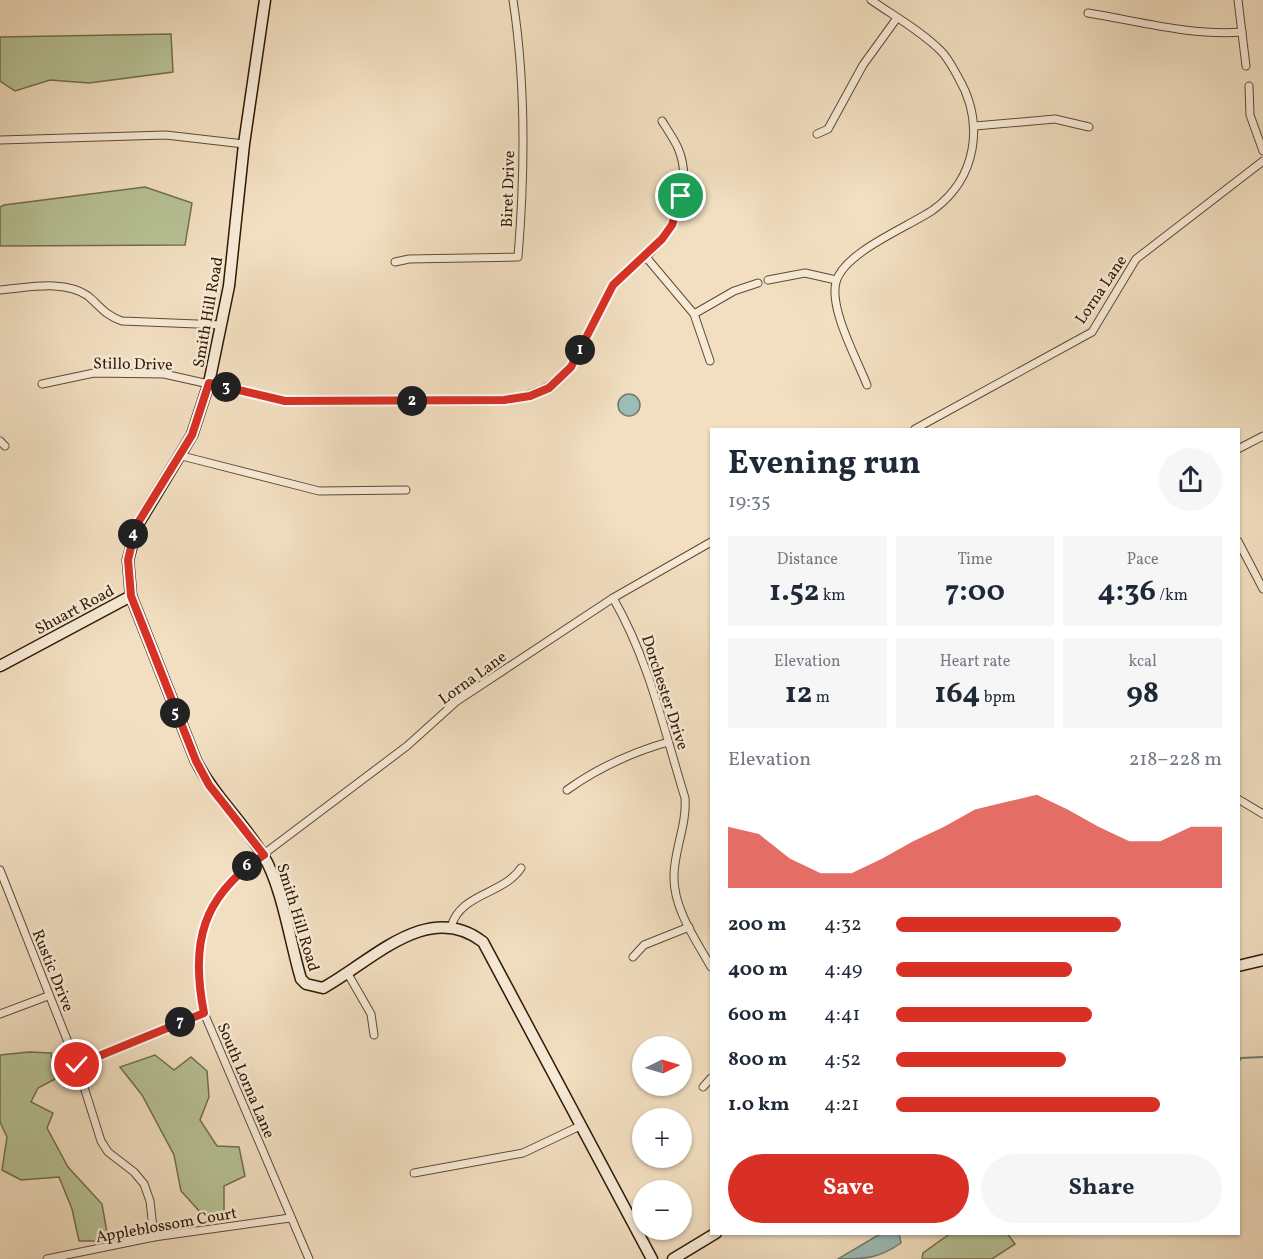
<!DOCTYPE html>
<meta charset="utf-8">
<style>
:root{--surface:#fff;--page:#f6f6f7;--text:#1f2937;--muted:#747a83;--accent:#d93025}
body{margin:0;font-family:Vollkorn,serif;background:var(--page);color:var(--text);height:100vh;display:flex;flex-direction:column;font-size:22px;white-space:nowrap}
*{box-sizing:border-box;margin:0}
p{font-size:20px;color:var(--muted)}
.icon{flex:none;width:33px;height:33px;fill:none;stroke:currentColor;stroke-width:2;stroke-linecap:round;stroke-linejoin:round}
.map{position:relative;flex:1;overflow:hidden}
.drawer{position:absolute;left:710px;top:428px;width:530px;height:807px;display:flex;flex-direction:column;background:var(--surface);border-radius:0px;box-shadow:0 2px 4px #0004}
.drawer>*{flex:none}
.needle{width:39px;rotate:85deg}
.tools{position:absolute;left:632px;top:1036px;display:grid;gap:12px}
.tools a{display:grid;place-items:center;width:60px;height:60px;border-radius:50%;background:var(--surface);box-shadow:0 2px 4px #0004;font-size:30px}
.pin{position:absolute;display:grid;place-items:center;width:51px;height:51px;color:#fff;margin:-26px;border:3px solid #fff;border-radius:50%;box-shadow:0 2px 6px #0007}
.km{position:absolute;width:30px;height:30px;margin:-15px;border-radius:50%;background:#222;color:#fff;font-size:16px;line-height:30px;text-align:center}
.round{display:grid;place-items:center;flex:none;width:63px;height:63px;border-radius:32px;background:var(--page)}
.summary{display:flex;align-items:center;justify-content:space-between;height:102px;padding:0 18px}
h1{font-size:33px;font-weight:700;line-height:45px}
.stats{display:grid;grid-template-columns:repeat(3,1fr);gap:9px;height:102px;padding:6px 18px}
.stats div{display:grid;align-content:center;border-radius:0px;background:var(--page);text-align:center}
.stats b{font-size:30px;font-weight:700}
.stats small{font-size:16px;font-weight:400}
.stats p{font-size:16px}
.chart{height:168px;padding:12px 18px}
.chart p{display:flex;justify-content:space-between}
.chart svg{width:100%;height:108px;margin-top:6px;fill:var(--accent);opacity:.7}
.primary-button{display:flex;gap:12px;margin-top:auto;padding:12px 18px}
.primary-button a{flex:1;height:69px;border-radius:36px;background:var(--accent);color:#fff;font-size:24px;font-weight:700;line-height:69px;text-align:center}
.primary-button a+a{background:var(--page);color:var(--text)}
ul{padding:0 18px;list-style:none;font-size:20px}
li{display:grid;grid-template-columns:96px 72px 1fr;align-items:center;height:45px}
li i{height:15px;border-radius:8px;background:var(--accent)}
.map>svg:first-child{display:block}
</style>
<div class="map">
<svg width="1263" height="1259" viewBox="0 0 1263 1259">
<rect width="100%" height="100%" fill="#f2dfc1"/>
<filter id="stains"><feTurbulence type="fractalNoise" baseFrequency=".00333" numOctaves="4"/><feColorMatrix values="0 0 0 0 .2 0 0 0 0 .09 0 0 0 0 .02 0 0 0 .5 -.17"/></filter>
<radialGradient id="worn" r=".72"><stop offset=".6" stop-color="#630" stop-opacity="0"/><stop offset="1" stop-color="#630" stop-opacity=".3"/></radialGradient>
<g fill="#b7c296" stroke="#736e4c" stroke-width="1.5">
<path d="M171,34L173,72L89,83L50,80L15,91L0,81V37Z"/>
<path d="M145,187L192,203L185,245L0,246V207L4,205Z"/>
<path d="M29,1052L51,1053L55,1079L38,1088L31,1102L53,1113L47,1128L68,1167L102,1204L108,1238L97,1241H79L72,1209L59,1177L21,1180L2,1170L7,1137L0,1122V1055Z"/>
<path d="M155,1055L174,1070L191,1057L207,1071L209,1097L200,1120L217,1146L239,1147L245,1176L224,1186V1215L201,1213L181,1191L174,1155L142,1095L120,1067Z"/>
<path d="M951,1233H1007L1015,1244L992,1259H922L923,1253Z"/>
</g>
<g fill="#9cbcb7" stroke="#707b6e" stroke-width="1.5">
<circle cx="629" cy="405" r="11"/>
<path d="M899,1233L901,1243C878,1259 865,1259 838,1259L880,1234Z"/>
</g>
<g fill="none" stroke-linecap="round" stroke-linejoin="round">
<path stroke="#707b6e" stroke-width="2" d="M1238,1063L1241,1058L1263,1057"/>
<g stroke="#604a31" stroke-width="9">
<g id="street">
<path d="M1238,0L1246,66"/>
<path d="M1088,13C1138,21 1191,36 1242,32"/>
<path d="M1249,86L1250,115L1263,151"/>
<path d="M975,126L1055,119L1089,127"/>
<path d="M817,134L828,129L863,65L897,18"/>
<path d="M0,140L166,135L244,144"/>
<path d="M646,257L694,314L710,361"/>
<path d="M395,262L409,259L518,257C525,172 526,84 513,0"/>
<path d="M768,280L805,273L836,280"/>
<path d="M0,290C27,288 64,279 88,296C100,306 106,316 122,321L222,325"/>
<path d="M694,314L734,291L758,283"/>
<path d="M42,384L94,373L164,374L285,401L504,400C587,388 574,342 613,286C622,272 636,266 647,256C674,229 694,186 678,148C674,139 667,129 662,121"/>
<path d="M867,385C857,359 829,309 836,282C844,252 908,227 933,210C977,178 985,123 958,77C953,68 948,58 941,51C921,31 894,16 871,0"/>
<path d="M915,429L1092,332L1136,259L1263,161"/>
<path d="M0,441L5,446"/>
<path d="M1238,449L1263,436"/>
<path d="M182,456L319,491L406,490"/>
<path d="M1238,541L1263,589"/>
<path d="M613,598C649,660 664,730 685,798C687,825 674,850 674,876C673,908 696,940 711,967"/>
<path d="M567,790C599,767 630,753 668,742"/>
<path d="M1238,799L1263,814"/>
<path d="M0,870L77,1065L101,1141L108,1152L134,1172L144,1184L150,1201L154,1237"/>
<path d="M451,927C460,893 503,895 521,868"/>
<path d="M633,957L644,945L689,927"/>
<path d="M348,974L371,1014L374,1035"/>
<path d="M0,1014L48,996"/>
<path d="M77,1065L204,1013"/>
<path d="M703,1087L711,1078"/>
<path d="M414,1173L523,1153L580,1126"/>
<path d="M47,1259L154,1237L290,1218"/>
<path d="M309,1259L204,1013C192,953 199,907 248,866L407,746L457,701L613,598L711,542"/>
</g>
</g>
<g stroke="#2f1901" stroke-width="13">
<g id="secondary">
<path d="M265,0L244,144L229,286L209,383L192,435L137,526L128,560L131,596L196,761C214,796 243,822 263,855C282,886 290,942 301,979L306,984L323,988C371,962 428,899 483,942L652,1259"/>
<path d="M0,666L131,596"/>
<path d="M1238,966L1263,960"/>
<path d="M673,1259L716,1233"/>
</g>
</g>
<use href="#street" stroke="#f7ead7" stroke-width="7"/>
<use href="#secondary" stroke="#f7ead7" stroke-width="10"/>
</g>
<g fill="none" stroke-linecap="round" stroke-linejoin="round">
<g stroke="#fff" stroke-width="12">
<path id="route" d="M77,1065L204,1013C190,943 202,896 264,855L209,785L196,761L131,596L128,560L136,526L192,435L209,383L285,401L504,400L530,396L549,388L571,367L613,285L662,239L672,225L681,196"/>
</g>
<use href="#route" stroke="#d93025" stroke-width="8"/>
</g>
<g text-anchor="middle" stroke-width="5" stroke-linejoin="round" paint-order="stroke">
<g font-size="16" fill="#2f1901" stroke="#f7ead7">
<text transform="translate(507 189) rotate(-88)" y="6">Biret Drive</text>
<text transform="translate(1100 289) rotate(-56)" y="6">Lorna Lane</text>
<text transform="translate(207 312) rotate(-80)" y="6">Smith Hill Road</text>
<text transform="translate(133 363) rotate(1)" y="6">Stillo Drive</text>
<text transform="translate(74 609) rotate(-28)" y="6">Shuart Road</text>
<text transform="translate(472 677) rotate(-36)" y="6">Lorna Lane</text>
<text transform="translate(666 692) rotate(72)" y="6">Dorchester Drive</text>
<text transform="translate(299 917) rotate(73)" y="6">Smith Hill Road</text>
<text transform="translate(54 970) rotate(68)" y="6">Rustic Drive</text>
<text transform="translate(247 1080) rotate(67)" y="6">South Lorna Lane</text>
<text transform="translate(166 1224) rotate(-10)" y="6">Appleblossom Court</text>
</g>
</g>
<rect width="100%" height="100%" filter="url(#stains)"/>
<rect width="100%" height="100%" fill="url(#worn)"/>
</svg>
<div class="tools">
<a><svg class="needle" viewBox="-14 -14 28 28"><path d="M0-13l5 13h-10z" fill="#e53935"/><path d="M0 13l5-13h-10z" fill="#747a83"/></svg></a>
<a>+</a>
<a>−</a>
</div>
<div class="pin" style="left:681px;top:196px;background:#1e9e55"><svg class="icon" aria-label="arrive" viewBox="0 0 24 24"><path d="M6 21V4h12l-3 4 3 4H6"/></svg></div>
<div class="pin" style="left:77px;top:1065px;background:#d93025"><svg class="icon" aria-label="check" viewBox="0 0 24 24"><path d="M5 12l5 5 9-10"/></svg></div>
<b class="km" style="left:580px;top:350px">1</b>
<b class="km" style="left:412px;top:401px">2</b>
<b class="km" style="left:226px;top:387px">3</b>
<b class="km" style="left:133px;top:534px">4</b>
<b class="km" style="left:175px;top:713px">5</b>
<b class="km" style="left:247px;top:866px">6</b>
<b class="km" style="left:180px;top:1022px">7</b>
<section class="drawer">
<div class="summary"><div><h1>Evening run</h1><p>19:35</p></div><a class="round"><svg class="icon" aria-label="share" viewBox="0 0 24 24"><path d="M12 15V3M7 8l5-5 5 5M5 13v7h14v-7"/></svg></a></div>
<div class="stats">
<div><p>Distance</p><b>1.52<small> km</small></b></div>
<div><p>Time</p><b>7:00</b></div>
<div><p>Pace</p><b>4:36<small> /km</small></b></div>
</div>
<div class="stats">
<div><p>Elevation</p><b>12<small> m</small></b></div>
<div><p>Heart rate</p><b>164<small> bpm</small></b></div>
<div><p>kcal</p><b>98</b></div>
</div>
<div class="chart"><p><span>Elevation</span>218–228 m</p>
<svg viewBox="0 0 160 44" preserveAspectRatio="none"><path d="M0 44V19L10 22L20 32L30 38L40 38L50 32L60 25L70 19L80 12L90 9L100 6L110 12L120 19L130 25L140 25L150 19L160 19V44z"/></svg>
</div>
<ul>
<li><b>200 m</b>4:32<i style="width:69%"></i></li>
<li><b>400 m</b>4:49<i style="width:54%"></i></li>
<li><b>600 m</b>4:41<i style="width:60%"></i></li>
<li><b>800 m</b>4:52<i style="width:52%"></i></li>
<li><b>1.0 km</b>4:21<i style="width:81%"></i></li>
</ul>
<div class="primary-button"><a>Save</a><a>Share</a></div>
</section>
</div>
